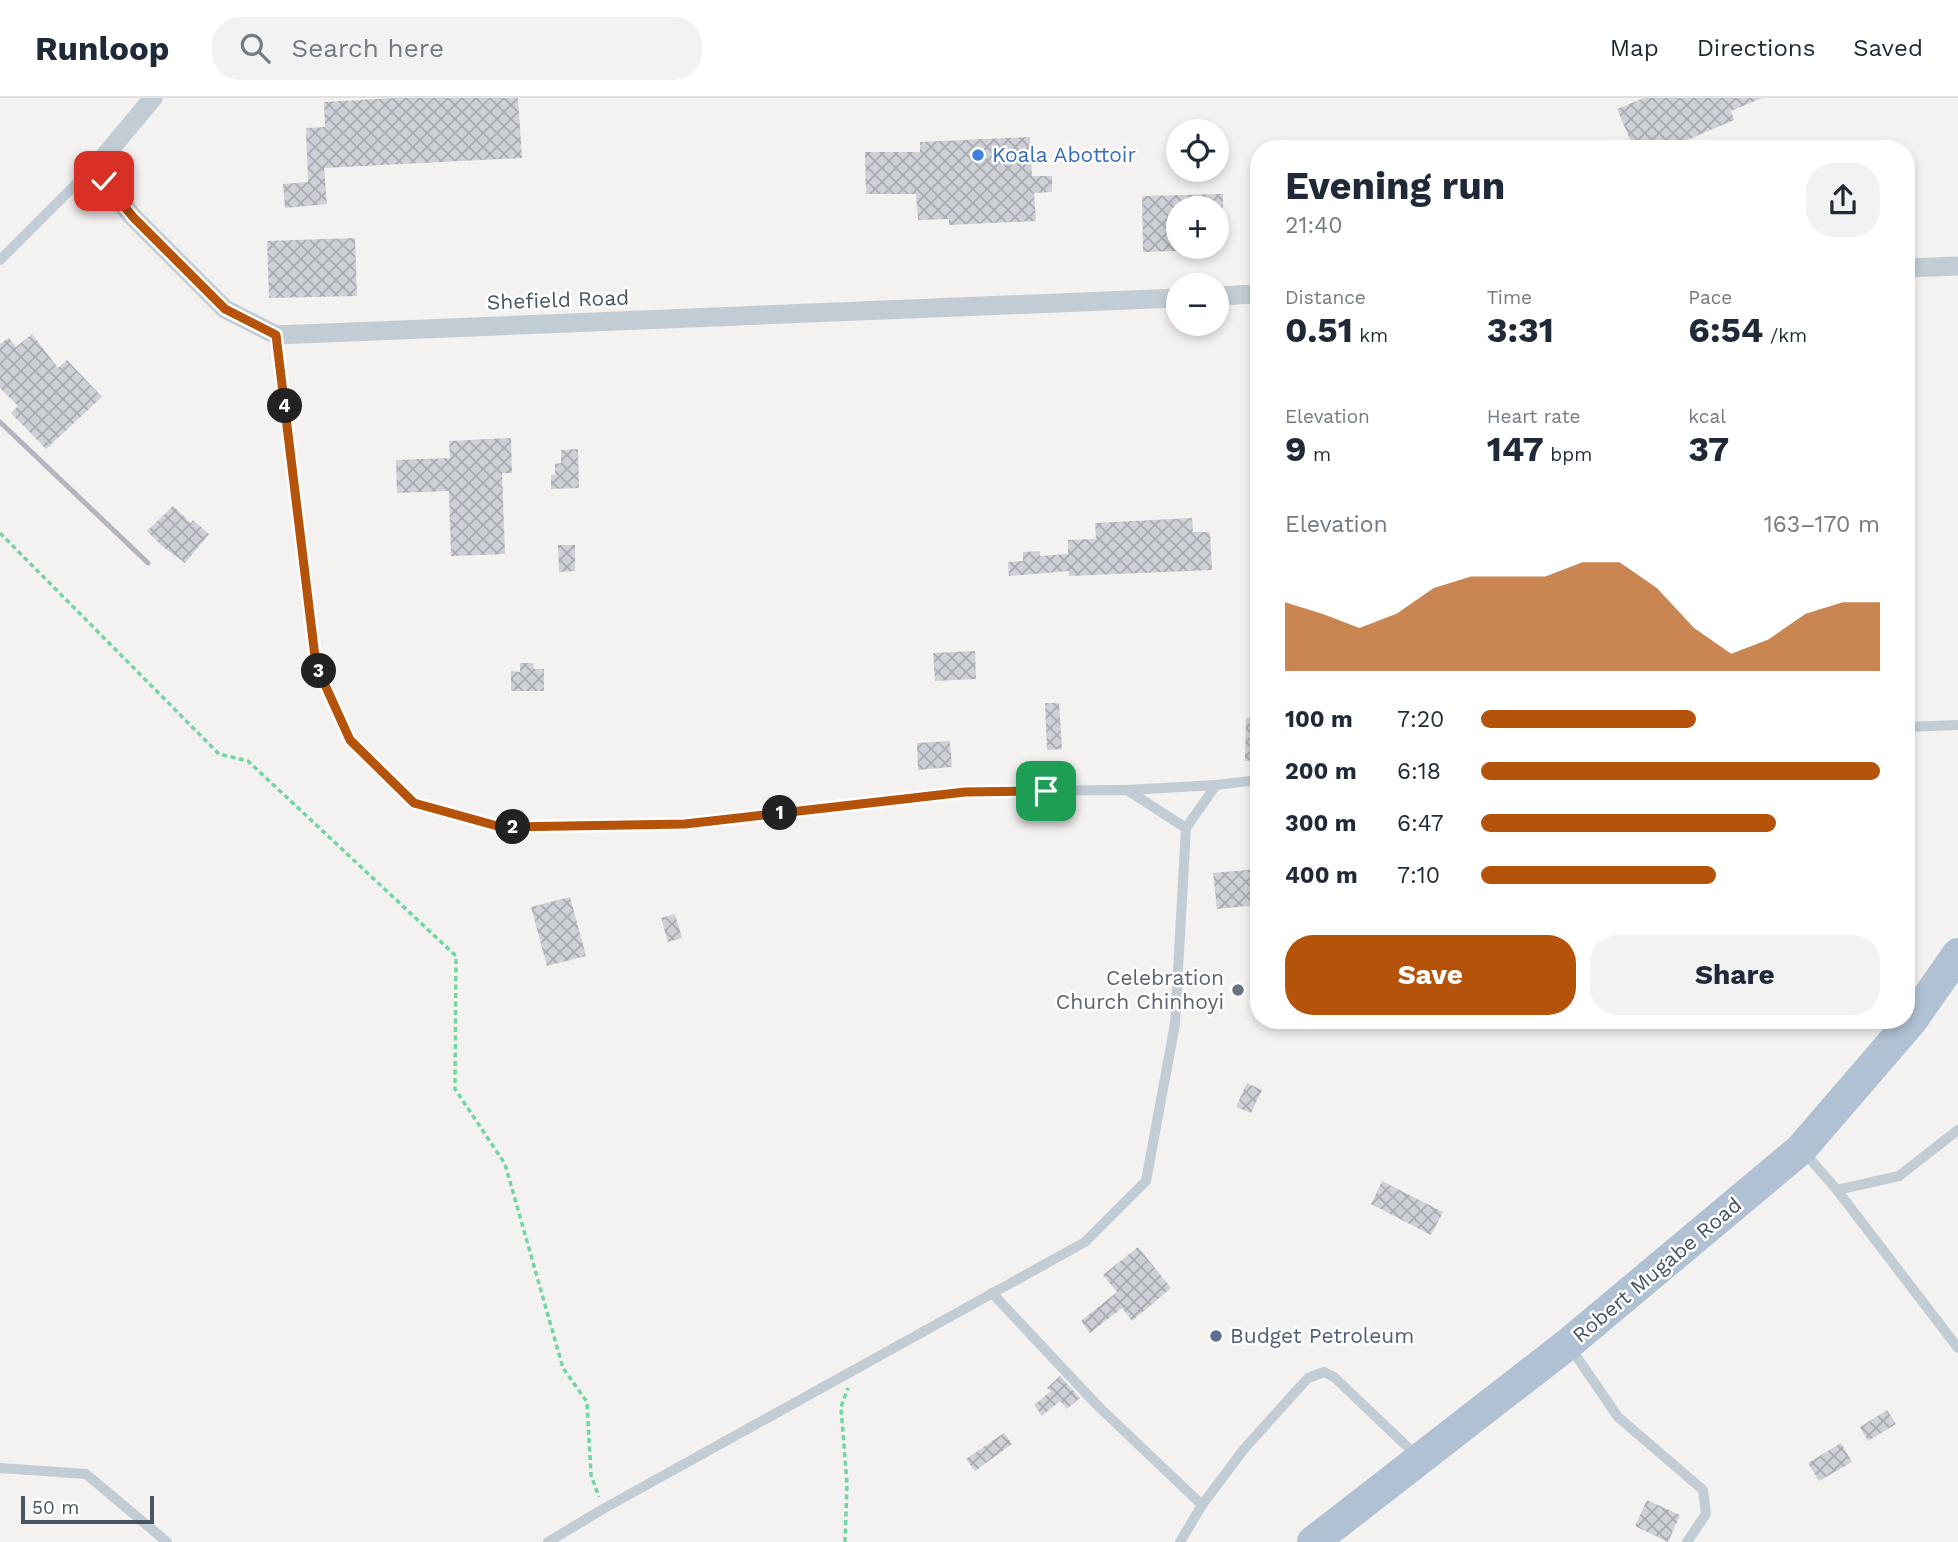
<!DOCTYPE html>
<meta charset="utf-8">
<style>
:root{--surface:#fff;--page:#f2f2f3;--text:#1f2937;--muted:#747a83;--line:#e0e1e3;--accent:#b45309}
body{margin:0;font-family:"Work Sans",sans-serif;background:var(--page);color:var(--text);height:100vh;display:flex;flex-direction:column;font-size:26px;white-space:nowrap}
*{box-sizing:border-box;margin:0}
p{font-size:23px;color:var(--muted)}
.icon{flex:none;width:38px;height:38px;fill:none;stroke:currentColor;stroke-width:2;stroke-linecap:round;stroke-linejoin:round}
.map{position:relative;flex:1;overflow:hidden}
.panel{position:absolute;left:1250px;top:42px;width:665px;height:889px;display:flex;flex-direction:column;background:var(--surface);border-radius:28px;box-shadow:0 4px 10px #0003}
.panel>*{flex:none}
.buttons{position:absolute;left:1166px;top:21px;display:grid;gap:14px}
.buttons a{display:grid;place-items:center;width:63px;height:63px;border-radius:50%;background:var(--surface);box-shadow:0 4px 10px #0003;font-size:35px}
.scale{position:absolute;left:21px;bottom:18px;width:133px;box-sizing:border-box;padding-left:7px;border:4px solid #475561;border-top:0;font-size:19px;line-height:24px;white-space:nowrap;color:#475561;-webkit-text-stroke:5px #fff;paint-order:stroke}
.pin{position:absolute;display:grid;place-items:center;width:60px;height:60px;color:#fff;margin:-30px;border-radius:14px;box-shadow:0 4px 10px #0006}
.km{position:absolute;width:35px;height:35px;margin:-18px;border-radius:50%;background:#222;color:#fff;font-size:19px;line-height:35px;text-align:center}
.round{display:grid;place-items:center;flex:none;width:74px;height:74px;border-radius:28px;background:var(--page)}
.overview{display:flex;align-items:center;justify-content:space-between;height:119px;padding:0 35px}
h1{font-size:38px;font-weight:700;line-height:52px}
.metrics{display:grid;grid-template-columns:repeat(3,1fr);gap:10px;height:119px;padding:7px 35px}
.metrics div{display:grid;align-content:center}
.metrics b{font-size:35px;font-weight:700}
.metrics small{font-size:19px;font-weight:400}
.metrics p{font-size:19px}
.chart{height:196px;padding:14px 35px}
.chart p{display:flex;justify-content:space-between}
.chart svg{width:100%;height:126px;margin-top:7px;fill:var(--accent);opacity:.7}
.cta{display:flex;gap:14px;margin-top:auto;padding:14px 35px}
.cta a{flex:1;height:80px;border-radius:28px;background:var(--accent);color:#fff;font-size:28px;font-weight:700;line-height:80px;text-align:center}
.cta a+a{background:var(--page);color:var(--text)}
ul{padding:0 35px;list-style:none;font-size:23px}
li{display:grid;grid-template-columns:112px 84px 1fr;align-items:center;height:52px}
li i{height:18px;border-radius:9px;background:var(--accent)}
header{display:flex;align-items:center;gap:42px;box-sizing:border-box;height:98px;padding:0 35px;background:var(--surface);border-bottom:2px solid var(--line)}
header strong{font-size:33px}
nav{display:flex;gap:38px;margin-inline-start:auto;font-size:24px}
.search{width:490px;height:63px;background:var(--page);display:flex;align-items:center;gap:18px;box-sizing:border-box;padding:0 24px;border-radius:28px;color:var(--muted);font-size:26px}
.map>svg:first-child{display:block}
</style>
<header>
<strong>Runloop</strong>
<div class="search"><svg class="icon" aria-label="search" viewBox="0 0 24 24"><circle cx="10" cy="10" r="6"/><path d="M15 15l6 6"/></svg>Search here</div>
<nav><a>Map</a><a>Directions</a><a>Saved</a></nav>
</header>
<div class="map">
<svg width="1958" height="1444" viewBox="0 0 1958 1444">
<defs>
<pattern id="building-cross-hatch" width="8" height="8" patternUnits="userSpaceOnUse" patternTransform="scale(1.75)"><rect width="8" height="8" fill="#cdd0d6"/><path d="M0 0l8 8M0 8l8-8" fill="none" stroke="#a8acb1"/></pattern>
</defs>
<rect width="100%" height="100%" fill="#f4f1f1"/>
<g fill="url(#building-cross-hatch)">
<path d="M395,0H518L522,60L324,70L327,106L285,110L283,86L308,84L306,30L325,29L324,4Z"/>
<path d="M1644,0H1762L1731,13L1734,22L1666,51H1634L1617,11Z"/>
<path d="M1030,39L1032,78H1052V94L1034,95L1036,123L949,127V121L918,122L916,96H866L865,54H920V44Z"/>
<path d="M1223,96V110H1178V153L1143,154L1142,98Z"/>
<path d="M355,140L357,198L269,200L267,143Z"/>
<path d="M32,236L58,270L67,262L102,299L46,351L11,315L18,308L0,290V246L9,240L16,249Z"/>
<path d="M511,340L512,375H502L505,456L451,458L449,393L397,395L396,362L450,360L449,343Z"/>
<path d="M578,351L579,390L551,391V377H555V366L561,365V352Z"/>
<path d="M173,408L191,425L193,422L209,436L185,465L162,448L147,433Z"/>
<path d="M1192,420L1193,434H1210L1212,472L1069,478V473L1009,478L1008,464L1023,463V454L1040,453V458L1068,456V442L1096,441L1095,425Z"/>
<path d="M558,447H575V473L559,474Z"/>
<path d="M975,553L976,581L935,583L933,555Z"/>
<path d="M520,565H533L534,571H544V593H511V573L520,574Z"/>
<path d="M1045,605H1059L1062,651L1047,652Z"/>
<path d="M1246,620H1258V663H1245Z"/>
<path d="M950,643L952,669L918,672L917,645Z"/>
<path d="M1258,771V807L1217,811L1213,775Z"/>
<path d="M570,799L586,858L547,868L531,809Z"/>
<path d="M675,816L682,840L668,844L661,820Z"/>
<path d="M1247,985L1262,992L1251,1015L1236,1009Z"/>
<path d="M1382,1083L1443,1114L1431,1137L1371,1106Z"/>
<path d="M1138,1149L1171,1190L1132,1223L1122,1210L1090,1235L1081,1223L1117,1194L1103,1177Z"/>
<path d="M1060,1278L1080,1300L1067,1311L1060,1303L1042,1318L1034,1307L1051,1293L1047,1290Z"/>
<path d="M1887,1312L1896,1326L1868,1343L1860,1329Z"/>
<path d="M1004,1335L1012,1346L975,1373L966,1361Z"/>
<path d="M1841,1345L1852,1364L1819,1383L1808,1365Z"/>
<path d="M1647,1402L1680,1417L1668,1444L1635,1428Z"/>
</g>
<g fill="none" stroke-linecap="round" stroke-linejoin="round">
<g stroke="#71d6a2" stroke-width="3.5" stroke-dasharray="5 3.5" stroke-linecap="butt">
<path d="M0,435L219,656L248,663L456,858L455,991L505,1066L563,1270L587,1304L591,1377L599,1399"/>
<path d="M845,1444L847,1386L841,1309L848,1290"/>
</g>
<g stroke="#c1ccd4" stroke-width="10">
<path d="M0,162L102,60"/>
<path d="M276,237L316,567L350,642L414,705L501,729L685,726L965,693L1127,692L1186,730L1175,926L1146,1083L1085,1144L603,1411L548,1444"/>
<path d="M1906,629L1958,627"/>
<path d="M1127,692L1216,687"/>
<path d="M1186,730L1216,687L1258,682"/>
<path d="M1803,1053L1837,1092L1958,1250"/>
<path d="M1837,1092L1899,1078L1958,1032"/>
<path d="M992,1195L1098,1308L1202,1407"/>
<path d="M1570,1249L1618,1319L1703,1392L1706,1416L1687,1444"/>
<path d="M0,1370L86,1376L167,1444"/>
<path d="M1180,1444L1202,1407L1244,1351L1308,1280L1324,1274L1334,1279L1416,1357"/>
</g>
<g stroke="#c1ccd4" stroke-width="19">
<path d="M153,0L103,60L104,84L133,119L225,211L276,237L1178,200"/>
<path d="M1906,170L1958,168"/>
<path d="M1216,198L1258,196"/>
</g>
<path stroke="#afc1d2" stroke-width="32" d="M1313,1444L1568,1246L1801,1051L1912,922L1958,856"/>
<path stroke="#b3b6bc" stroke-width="5" d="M0,324L148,465"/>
</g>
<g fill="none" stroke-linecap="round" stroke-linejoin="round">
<g stroke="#fff" stroke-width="14">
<path id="route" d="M104,83L133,119L225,211L276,237L316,567L350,642L414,705L501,729L685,726L965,694L1046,693"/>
</g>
<use href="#route" stroke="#b45309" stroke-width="9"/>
</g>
<circle fill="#3f7fe0" stroke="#fff" stroke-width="2.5" cx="978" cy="57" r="7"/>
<circle fill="#6b7280" stroke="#fff" stroke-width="2.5" cx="1238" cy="892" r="7"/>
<circle fill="#5c6f8a" stroke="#fff" stroke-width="2.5" cx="1216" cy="1238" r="7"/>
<g text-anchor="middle" stroke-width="5" stroke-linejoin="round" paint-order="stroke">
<g font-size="21" fill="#366cbe" stroke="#fff" text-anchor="start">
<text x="992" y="64">Koala Abottoir</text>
</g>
<g font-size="21" fill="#475561" stroke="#fff">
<text transform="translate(558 202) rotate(-2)" y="7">Shefield Road</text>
<text transform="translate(1657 1172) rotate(-40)" y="7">Robert Mugabe Road</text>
</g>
<g font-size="21" fill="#5b616d" stroke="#fff" text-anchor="end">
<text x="1224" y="887">Celebration<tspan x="1224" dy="24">Church Chinhoyi</tspan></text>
</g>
<g font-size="21" fill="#4e5e75" stroke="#fff" text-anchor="start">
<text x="1230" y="1245">Budget Petroleum</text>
</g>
</g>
</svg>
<div class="buttons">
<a><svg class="icon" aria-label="locate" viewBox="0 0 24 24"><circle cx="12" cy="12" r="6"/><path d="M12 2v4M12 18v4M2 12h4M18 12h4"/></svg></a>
<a>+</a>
<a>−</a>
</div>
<div class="scale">50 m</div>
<div class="pin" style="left:1046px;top:693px;background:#1e9e55"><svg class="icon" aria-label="arrive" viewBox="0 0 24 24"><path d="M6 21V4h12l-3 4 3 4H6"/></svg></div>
<div class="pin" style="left:104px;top:83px;background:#d93025"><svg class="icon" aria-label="check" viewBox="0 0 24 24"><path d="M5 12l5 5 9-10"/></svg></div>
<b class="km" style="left:780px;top:715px">1</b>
<b class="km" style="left:513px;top:729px">2</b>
<b class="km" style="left:319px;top:573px">3</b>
<b class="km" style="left:285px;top:308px">4</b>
<section class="panel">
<div class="overview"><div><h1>Evening run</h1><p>21:40</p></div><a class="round"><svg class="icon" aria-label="share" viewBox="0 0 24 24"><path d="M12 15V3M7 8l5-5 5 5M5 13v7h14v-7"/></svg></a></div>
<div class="metrics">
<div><p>Distance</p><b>0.51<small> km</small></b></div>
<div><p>Time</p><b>3:31</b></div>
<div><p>Pace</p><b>6:54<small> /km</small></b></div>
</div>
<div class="metrics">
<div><p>Elevation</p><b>9<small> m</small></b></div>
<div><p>Heart rate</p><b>147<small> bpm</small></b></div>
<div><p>kcal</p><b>37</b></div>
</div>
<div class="chart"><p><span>Elevation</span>163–170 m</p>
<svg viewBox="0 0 160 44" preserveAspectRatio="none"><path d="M0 44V20L10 24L20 29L30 24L40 15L50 11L60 11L70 11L80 6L90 6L100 15L110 29L120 38L130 33L140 24L150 20L160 20V44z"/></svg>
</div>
<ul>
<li><b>100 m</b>7:20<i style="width:54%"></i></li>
<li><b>200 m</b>6:18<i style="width:100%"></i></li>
<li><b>300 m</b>6:47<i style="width:74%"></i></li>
<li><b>400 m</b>7:10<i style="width:59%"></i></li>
</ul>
<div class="cta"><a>Save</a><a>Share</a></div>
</section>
</div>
